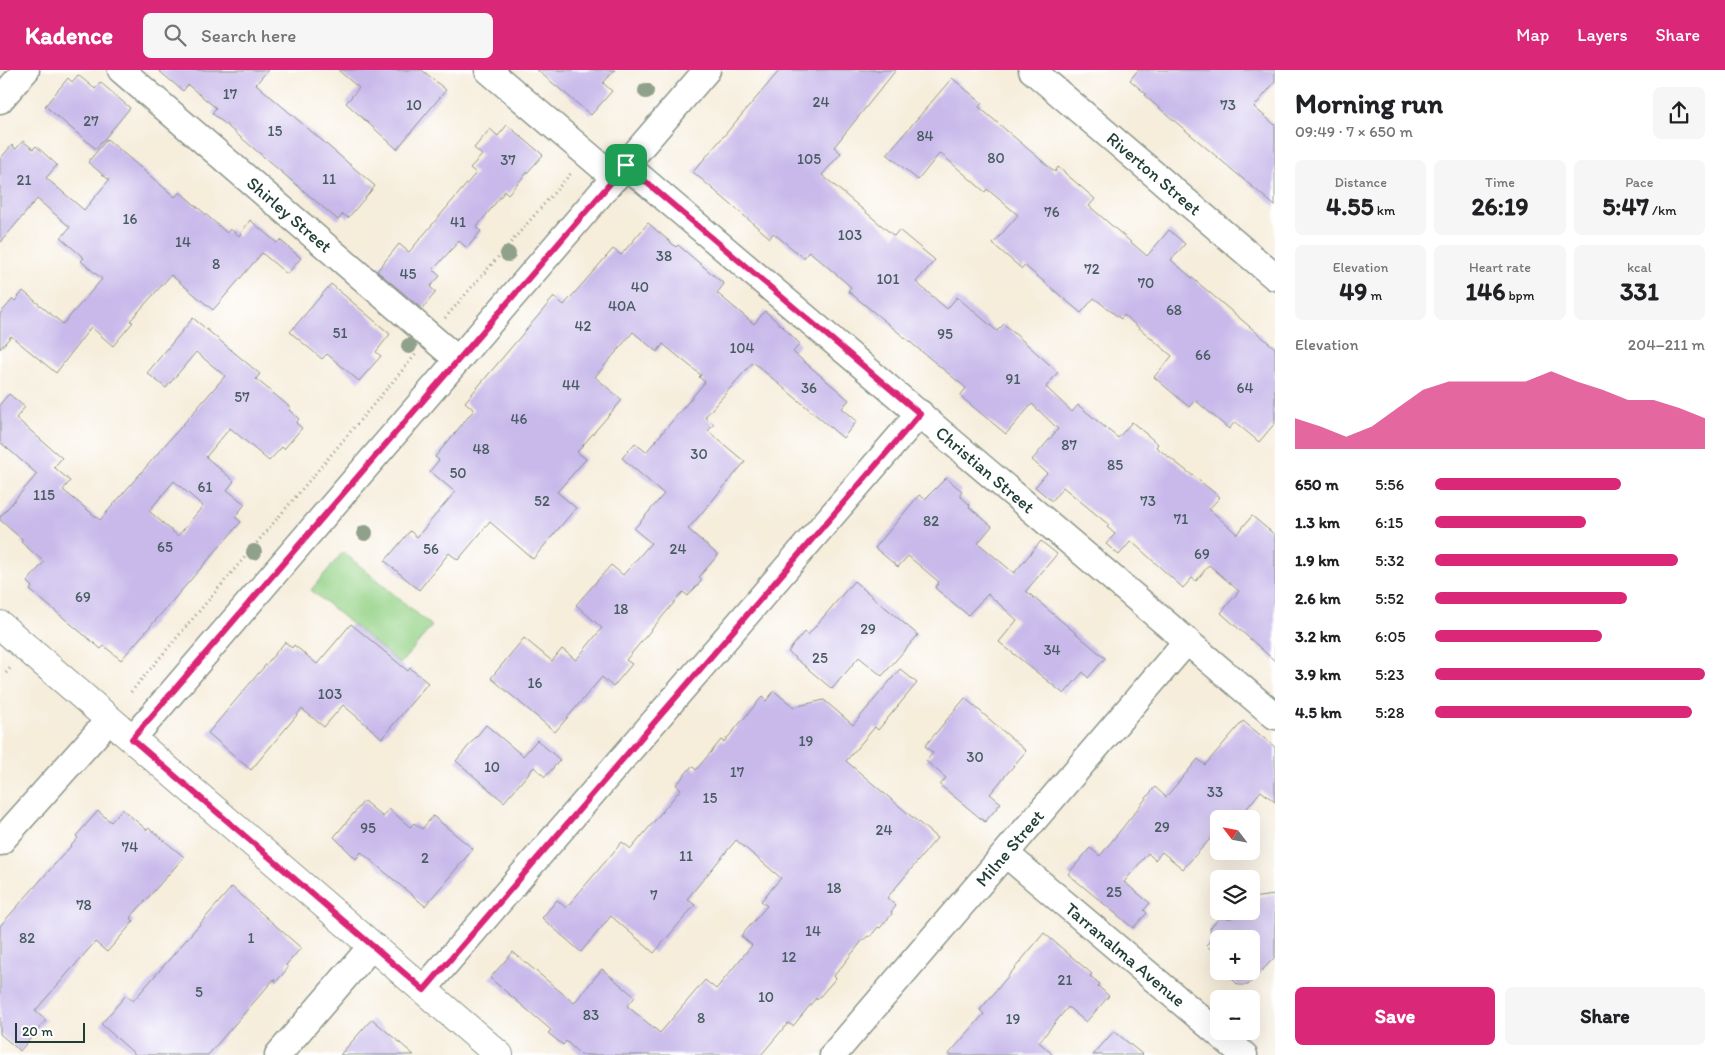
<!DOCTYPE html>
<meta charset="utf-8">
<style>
:root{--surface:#fff;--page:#f6f6f6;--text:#202124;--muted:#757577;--accent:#db2777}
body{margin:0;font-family:Itim,sans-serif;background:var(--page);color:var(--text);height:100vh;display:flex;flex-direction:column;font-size:19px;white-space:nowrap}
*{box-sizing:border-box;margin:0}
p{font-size:16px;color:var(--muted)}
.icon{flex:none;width:28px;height:28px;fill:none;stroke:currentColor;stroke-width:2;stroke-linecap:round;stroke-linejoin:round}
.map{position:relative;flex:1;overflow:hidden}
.sheet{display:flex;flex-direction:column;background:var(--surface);width:450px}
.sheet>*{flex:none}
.needle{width:32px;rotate:302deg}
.fabs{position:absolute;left:1210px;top:740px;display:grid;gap:10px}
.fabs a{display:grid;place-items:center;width:50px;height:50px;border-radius:8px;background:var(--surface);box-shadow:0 5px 20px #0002;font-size:25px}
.scale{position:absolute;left:15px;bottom:12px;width:70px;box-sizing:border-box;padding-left:5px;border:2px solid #1f3d34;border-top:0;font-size:14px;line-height:18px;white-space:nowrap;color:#1f3d34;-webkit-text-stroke:4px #fff;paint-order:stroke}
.pin{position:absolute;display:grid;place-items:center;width:42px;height:42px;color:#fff;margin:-21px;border-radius:10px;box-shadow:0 2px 8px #0006}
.round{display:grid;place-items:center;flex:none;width:52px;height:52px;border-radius:8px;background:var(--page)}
.overview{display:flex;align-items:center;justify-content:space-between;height:85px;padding:0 20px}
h1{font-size:28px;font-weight:700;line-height:38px}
.metrics{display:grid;grid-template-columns:repeat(3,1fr);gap:8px;height:85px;padding:5px 20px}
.metrics div{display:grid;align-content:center;border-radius:8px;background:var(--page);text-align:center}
.metrics b{font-size:25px;font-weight:700}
.metrics small{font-size:14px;font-weight:400}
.metrics p{font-size:14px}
.chart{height:140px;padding:10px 20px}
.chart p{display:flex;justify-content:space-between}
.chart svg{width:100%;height:90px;margin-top:5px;fill:var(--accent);opacity:.7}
.button{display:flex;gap:10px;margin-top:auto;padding:10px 20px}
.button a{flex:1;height:58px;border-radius:8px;background:var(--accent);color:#fff;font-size:20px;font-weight:700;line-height:58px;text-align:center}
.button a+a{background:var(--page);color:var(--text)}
ul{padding:0 20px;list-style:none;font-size:16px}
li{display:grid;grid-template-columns:80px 60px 1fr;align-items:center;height:38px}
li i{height:12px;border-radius:6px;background:var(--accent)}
header{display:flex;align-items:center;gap:30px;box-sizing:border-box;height:70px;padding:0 25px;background:var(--accent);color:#fff}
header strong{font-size:24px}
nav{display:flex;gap:28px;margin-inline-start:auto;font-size:18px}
.search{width:350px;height:45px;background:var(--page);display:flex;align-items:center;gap:12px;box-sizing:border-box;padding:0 18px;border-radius:8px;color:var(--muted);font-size:19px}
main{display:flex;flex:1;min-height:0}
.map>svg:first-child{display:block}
</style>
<header>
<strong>Kadence</strong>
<div class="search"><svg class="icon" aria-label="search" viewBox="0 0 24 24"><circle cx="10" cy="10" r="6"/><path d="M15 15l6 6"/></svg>Search here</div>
<nav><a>Map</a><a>Layers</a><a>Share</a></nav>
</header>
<main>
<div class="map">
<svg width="1275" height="985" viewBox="0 0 1275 985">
<rect width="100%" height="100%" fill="#fff"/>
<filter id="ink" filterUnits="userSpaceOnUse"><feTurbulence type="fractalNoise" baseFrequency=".02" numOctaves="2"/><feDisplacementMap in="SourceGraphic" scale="10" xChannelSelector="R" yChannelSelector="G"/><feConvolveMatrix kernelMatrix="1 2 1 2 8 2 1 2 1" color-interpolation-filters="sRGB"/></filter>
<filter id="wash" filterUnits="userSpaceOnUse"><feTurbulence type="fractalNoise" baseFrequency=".0096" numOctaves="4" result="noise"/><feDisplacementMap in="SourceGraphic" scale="20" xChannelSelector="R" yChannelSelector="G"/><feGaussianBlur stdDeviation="1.12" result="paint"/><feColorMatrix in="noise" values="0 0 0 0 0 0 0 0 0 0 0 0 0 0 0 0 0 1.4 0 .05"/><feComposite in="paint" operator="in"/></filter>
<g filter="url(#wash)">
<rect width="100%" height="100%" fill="#f6eddb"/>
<path fill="#96d388" stroke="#5a885e" d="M343,482L432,556L400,594L311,520Z"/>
<g id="blocks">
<g fill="#c8b9ea" fill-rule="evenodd">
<path d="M158,0H268L256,14L375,116L348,148L343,144L338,150L212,43L216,38L188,15L183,21Z"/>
<path d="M338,0H422L446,20L397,79L346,33L359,18Z"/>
<path d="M537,0H615L603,13L612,21L591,45Z"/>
<path d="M780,0H896L834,77L841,83L822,105L894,166L899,160L935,190L916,212L947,239L957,227L997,261L1004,254L1058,302L1046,317L1072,342L1078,335L1118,368L1132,352L1158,374L1156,377L1220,427L1209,439L1237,464L1252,446L1275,465V591L1221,543L1239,521L1209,495L1196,511L1192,508L1183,518L1131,471L1119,485L1106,474L1115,464L1107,457L1109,455L1063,417L1052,431L1035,417L1047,403L1032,390L1058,359L1032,334L1006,364L960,326L966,318L848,221L851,217L809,181L804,188L773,163L770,168L693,102Z"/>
<path d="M1138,0H1275V12L1254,37L1275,55V136L1145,26L1146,24L1130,10Z"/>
<path d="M78,5L95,19L100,12L130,38L96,79L45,36L68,8L72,12Z"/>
<path d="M952,8L982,33L979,37L1055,102L1058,97L1095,129L1089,136L1147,186L1169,160L1185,174L1171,190L1275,278V353L1259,372L1235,352L1229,359L1195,330L1189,337L1154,307L1172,286L1124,245L1121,249L1094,228L1081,243L1024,195L1022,199L993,174L1018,145L987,119L985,122L940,83L918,110L887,84Z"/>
<path d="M507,55L543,85L508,124L505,121L476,158L481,161L467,178L459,171L433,200L440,206L430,217L436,222L422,239L377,201L399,174L409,182L476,103L470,98L482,85L474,78L490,59L498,66Z"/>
<path d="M107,69L175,127L180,122L227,163L230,159L239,166L250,150L277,173L280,170L301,188L287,204L262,183L213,240L171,205L130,251L133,252L113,276L91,257L56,303L11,266L0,279V244L13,229L15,231L23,221L63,254L102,209L81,191L84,188L61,168L70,157L37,129L0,173V89L12,75L16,79L23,71L33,79L36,76L57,95L46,108L84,140L109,110L88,92Z"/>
<path d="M648,153L676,177L678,175L724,214L717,223L754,254L765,241L783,257L800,274L793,282L849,330L842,338L857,351L843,368L753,292L705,347L714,354L708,361L745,392L688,459L718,485L699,507L702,510L688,526L683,522L626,590L632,594L613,617L602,607L555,662L491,608L524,568L552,591L562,579L576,590L602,558L576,535L611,495L623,505L651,473L634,459L664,424L622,388L635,373L646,382L705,312L699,307L701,305L663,274L657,282L633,262L595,307L622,330L577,382L586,389L557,422L576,438L533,489L490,452L458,490L449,483L419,520L385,491L410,461L417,467L455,422L430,401L439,390L435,387L474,340L465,332L554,227L564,235L613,179L621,185Z"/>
<path d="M331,214L390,264L376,282L381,286L359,311L327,284L322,289L290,262Z"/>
<path d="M193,248L260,304L256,309L291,338L289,340L299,349L296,353L302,358L284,379L282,377L269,391L230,358L206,387L234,411L227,420L245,434L235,447L241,452L121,590L104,576L101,579L30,520L32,517L27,512L44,492L21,472L23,470L0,450V447L37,404L0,372V334L9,324L25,337L16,348L62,388L54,397L70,411L63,420L100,450L225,306L196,282L166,318L147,303ZM174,411L203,436L178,466L149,441Z"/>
<path d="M946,408L962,421L959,425L970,435L969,437L992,456L978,473L1014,503L1041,471L1057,484L1026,521L1105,588L1088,608L1083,602L1064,624L999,572L1017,550L988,524L968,545L935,518L939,512L908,486L898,497L875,478L919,425L925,429Z"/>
<path d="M854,511L918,565L882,606L859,587L832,619L788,582L804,562L808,565Z"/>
<path d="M351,554L408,601L410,598L428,613L382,668L343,635L324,657L302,639L251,700L208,663L285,572L292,578L294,575L317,594Z"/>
<path d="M900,599L917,613L878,660L875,657L846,691L937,768L887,828L896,836L891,842L892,844L880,858L878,857L870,867L868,866L862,871L834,906L836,908L817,930L816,928L793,956L788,953L761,985H581L566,971L563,975L548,963L551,960L490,908L513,882L574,933L602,899L635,927L627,936L660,963L705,910L716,919L752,875L741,866L767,836L761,831L781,808L736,770L687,829L695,835L654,883L611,846L581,882L542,848L557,830L566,838L622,772L631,779L681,719L676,715L692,696L696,700L721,670L724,672L762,627L766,631L774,621L794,637L824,630L853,655Z"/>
<path d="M965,628L1026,681L990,724L1001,733L985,752L940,715L946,708L926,691L933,683L925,676Z"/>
<path d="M1243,651L1275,677V732L1261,721L1238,749H1219V759L1183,799L1162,782L1155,790L1148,783L1124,812L1150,833L1144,840L1147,843L1133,858L1068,804L1090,778L1100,786L1155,717L1166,727L1198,689L1205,695Z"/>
<path d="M486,655L523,686L537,670L560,690L545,707L534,697L504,732L456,691Z"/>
<path d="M364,731L383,747L389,739L410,757L414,753L422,759L433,746L473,779L425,836L361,782L356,789L334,767Z"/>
<path d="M122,739L147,760L149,758L184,787L130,848L134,851L107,882L95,872L35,941L46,950L20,981L0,964V856L78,768L76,766L98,741L111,752Z"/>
<path d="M232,817L301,878L286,895L288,898L276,912L274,909L208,985H136L101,954L126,925L133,931Z"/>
<path d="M1275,825V887L1248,915H1238L1229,906V901H1251V869H1219V887L1206,875L1211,870L1210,858L1219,848H1232L1238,841H1251V828Z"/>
<path d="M1044,863L1092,904L1090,906L1100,914L1098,916L1109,926L1086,952L1068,937L1039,972L1053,985H948L984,944L980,940Z"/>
<path d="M372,949L414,985H340Z"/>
<path d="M1114,961L1143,985H1093Z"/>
</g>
</g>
</g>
<g filter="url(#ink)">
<use href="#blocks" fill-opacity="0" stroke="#8a9588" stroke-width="1"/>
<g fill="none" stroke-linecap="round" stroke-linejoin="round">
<g stroke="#8a9588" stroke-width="29">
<g id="minor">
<path id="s1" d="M121,0L458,290"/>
<path d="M488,0L615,108"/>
<path id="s2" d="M1032,0L1275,207"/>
<path d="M0,30L26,0"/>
<path id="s3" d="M626,95L1275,646"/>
<path d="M132,669L707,0"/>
<path d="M0,772L109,650"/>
<path id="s4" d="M1006,784L1244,985"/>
<path d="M423,920L920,343"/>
<path d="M278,985L371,877"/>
<path id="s5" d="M833,985L1187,571"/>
</g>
</g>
<g stroke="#8a9588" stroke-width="30">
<path id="tertiary" d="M0,555L499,985"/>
</g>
<g stroke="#8a9588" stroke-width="3" stroke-dasharray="1 4" stroke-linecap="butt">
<path d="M445,248L572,102"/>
<path d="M6,603L12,596"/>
<path d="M131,622L416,284"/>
</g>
<use href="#minor" stroke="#fff" stroke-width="26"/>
<use href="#tertiary" stroke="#fff" stroke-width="28"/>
</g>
<g fill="#90a18b">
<circle cx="646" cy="21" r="8"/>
<circle cx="508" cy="184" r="8"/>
<circle cx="409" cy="276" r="8"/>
<circle cx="365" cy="463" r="8"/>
<circle cx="254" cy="482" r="8"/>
</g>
</g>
<g fill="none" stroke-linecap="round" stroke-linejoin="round" filter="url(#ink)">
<g stroke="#fff" stroke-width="10">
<path id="route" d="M626,95L920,344L424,920L132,669Z"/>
</g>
<use href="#route" stroke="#db2777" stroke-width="6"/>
</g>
<g text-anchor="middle" stroke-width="4" stroke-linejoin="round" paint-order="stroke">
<g font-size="15" fill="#495c62">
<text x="230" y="29">17</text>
<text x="821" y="37">24</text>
<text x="414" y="40">10</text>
<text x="1228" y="40">73</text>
<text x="91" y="56">27</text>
<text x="275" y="66">15</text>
<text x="925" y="71">84</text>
<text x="996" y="93">80</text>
<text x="809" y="94">105</text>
<text x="508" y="95">37</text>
<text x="329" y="114">11</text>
<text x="24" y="115">21</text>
<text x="1052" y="147">76</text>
<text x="130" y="154">16</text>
<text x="458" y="157">41</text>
<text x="850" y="170">103</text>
<text x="183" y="177">14</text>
<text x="664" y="191">38</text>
<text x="216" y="199">8</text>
<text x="1092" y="204">72</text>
<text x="408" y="209">45</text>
<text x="888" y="214">101</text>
<text x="1146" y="218">70</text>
<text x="640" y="222">40</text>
<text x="622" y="241">40A</text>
<text x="1174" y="245">68</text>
<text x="583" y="261">42</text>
<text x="340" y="268">51</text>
<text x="945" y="269">95</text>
<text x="742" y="283">104</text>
<text x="1203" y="290">66</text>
<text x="1013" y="314">91</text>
<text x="571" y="320">44</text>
<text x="809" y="323">36</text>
<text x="1245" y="323">64</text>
<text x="242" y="332">57</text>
<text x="519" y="354">46</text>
<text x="1069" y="380">87</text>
<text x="481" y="384">48</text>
<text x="699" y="389">30</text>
<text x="1115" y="400">85</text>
<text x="458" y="408">50</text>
<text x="205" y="422">61</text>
<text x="44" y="430">115</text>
<text x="542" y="436">52</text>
<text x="1148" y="436">73</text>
<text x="1181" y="454">71</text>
<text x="931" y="456">82</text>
<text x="165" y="482">65</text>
<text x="431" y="484">56</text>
<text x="678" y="484">24</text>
<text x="1202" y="489">69</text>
<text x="83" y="532">69</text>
<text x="621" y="544">18</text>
<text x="868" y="564">29</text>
<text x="1052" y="585">34</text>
<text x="820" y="593">25</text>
<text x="535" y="618">16</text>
<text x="330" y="629">103</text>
<text x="806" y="676">19</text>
<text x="975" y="692">30</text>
<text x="492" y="702">10</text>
<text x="737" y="707">17</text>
<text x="1215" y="727">33</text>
<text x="710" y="733">15</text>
<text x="1162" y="762">29</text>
<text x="368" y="763">95</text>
<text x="884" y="765">24</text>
<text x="130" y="782">74</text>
<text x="686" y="791">11</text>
<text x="425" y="793">2</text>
<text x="834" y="823">18</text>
<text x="1114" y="827">25</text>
<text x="654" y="830">7</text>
<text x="84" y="840">78</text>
<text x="813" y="866">14</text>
<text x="27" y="873">82</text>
<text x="251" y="873">1</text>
<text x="789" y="892">12</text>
<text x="1065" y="915">21</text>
<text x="199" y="927">5</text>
<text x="766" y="932">10</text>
<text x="591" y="950">83</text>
<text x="701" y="953">8</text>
<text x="1013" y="954">19</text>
</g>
<g font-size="18" fill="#1f3d34" stroke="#fff">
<text dy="6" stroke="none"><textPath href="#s2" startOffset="160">Riverton Street</textPath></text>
<text dy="6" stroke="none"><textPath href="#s1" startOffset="222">Shirley Street</textPath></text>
<text dy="6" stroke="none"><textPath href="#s3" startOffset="471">Christian Street</textPath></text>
<text dy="6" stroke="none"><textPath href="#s5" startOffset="272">Milne Street</textPath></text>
<text dy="6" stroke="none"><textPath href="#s4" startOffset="156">Tarranalma Avenue</textPath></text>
</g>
</g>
</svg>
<div class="fabs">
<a><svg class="needle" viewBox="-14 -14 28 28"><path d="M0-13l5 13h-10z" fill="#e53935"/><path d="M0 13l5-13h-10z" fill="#757577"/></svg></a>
<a><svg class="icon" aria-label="layers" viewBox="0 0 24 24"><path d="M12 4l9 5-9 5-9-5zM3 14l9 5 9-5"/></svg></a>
<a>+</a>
<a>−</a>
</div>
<div class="scale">20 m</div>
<div class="pin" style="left:626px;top:95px;background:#1e9e55"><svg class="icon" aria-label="arrive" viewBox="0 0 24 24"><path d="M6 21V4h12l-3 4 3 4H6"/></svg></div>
</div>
<section class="sheet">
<div class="overview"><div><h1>Morning run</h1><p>09:49 · 7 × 650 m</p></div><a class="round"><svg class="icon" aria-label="share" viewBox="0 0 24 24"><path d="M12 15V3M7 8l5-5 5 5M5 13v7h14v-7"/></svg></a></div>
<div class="metrics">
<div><p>Distance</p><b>4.55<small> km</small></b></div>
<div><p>Time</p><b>26:19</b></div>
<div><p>Pace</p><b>5:47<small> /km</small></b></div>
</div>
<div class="metrics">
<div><p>Elevation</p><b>49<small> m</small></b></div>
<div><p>Heart rate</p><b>146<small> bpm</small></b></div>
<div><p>kcal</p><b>331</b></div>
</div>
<div class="chart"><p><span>Elevation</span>204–211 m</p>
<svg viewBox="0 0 160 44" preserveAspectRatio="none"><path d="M0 44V29L10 33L20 38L30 33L40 24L50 15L60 11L70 11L80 11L90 11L100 6L110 11L120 15L130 20L140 20L150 24L160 29V44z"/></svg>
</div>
<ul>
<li><b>650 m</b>5:56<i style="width:69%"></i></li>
<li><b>1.3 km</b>6:15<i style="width:56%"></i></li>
<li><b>1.9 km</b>5:32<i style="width:90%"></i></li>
<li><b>2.6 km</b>5:52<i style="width:71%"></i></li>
<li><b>3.2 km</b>6:05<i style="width:62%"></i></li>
<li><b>3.9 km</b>5:23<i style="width:100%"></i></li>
<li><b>4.5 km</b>5:28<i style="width:95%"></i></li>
</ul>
<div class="button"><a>Save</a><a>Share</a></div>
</section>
</main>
